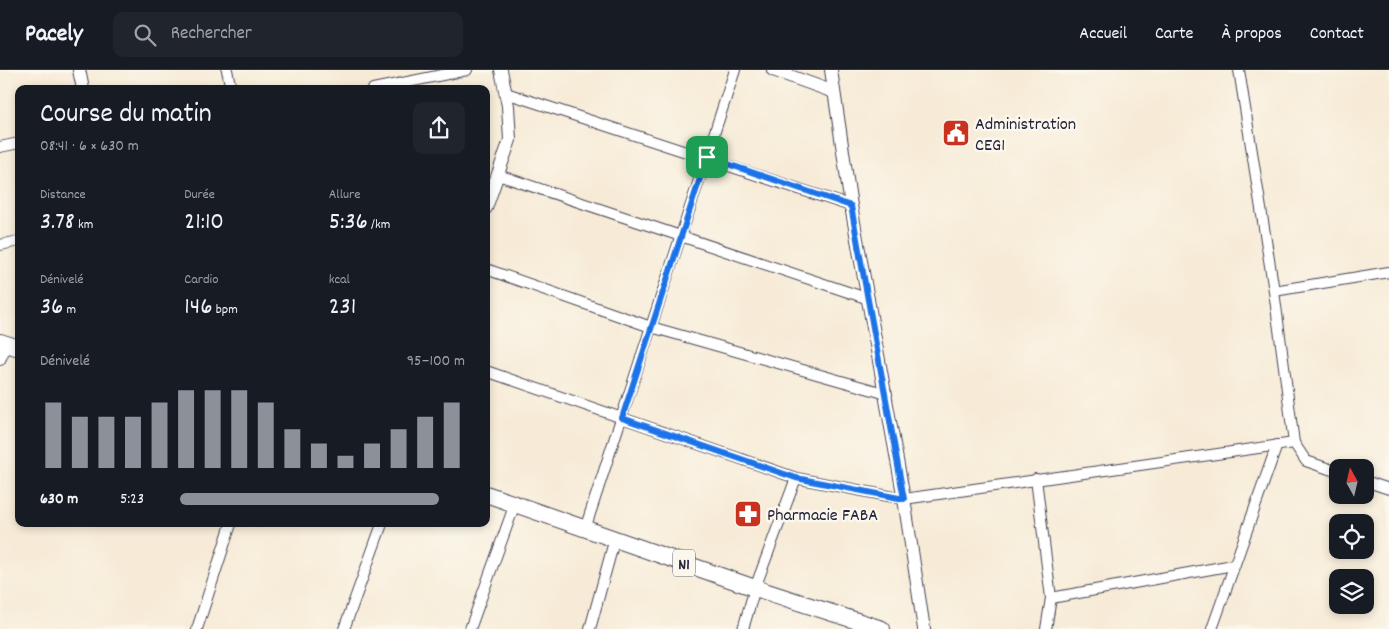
<!DOCTYPE html>
<html lang="fr">
<meta charset="utf-8">
<style>
:root{--surface:#171b24;--page:#20242c;--text:#f1f3f6;--muted:#9ea1a6;--line:#363941;--accent:#8c9099}
body{margin:0;font-family:Dekko,sans-serif;background:var(--page);color:var(--text);height:100vh;display:flex;flex-direction:column;font-size:19px;white-space:nowrap}
*{box-sizing:border-box;margin:0}
p{font-size:16px;color:var(--muted)}
.icon{flex:none;width:28px;height:28px;fill:none;stroke:currentColor;stroke-width:2;stroke-linecap:round;stroke-linejoin:round}
.map{position:relative;flex:1;overflow:hidden}
.panel{position:absolute;left:15px;top:15px;width:475px;height:442px;display:flex;flex-direction:column;background:var(--surface);border-radius:10px;box-shadow:0 2px 8px #0003}
.panel>*{flex:none}
.needle{width:32px;rotate:352deg}
.buttons{position:absolute;left:1329px;top:389px;display:grid;gap:10px}
.buttons a{display:grid;place-items:center;width:45px;height:45px;border-radius:10px;background:var(--surface);box-shadow:0 2px 8px #0003;font-size:25px}
.pin{position:absolute;display:grid;place-items:center;width:42px;height:42px;color:#fff;margin:-21px;border-radius:10px;box-shadow:0 2px 8px #0006}
.round{display:grid;place-items:center;flex:none;width:52px;height:52px;border-radius:10px;background:var(--page)}
.overview{display:flex;align-items:center;justify-content:space-between;height:85px;padding:0 25px}
h1{font-size:28px;font-weight:600;line-height:38px}
.metrics{display:grid;grid-template-columns:repeat(3,1fr);gap:8px;height:85px;padding:5px 25px}
.metrics div{display:grid;align-content:center}
.metrics b{font-size:25px;font-weight:600}
.metrics small{font-size:14px;font-weight:400}
.metrics p{font-size:14px}
.chart{height:140px;padding:10px 25px}
.chart p{display:flex;justify-content:space-between}
.chart svg{width:100%;height:90px;margin-top:5px;stroke:var(--accent);stroke-width:6}
ul{padding:0 25px;list-style:none;font-size:16px}
li{display:grid;grid-template-columns:80px 60px 1fr;align-items:center;height:38px}
li i{height:12px;border-radius:6px;background:var(--accent)}
header{display:flex;align-items:center;gap:30px;box-sizing:border-box;height:70px;padding:0 25px;background:var(--surface);border-bottom:1px solid var(--line)}
header strong{font-size:24px}
nav{display:flex;gap:28px;margin-inline-start:auto;font-size:18px}
.search{width:350px;height:45px;background:var(--page);display:flex;align-items:center;gap:12px;box-sizing:border-box;padding:0 18px;border-radius:10px;color:var(--muted);font-size:19px}
.map>svg:first-child{display:block}
</style>
<header>
<strong>Pacely</strong>
<div class="search"><svg class="icon" aria-label="search" viewBox="0 0 24 24"><circle cx="10" cy="10" r="6"/><path d="M15 15l6 6"/></svg>Rechercher</div>
<nav><a>Accueil</a><a>Carte</a><a>À propos</a><a>Contact</a></nav>
</header>
<div class="map">
<svg width="1389" height="559" viewBox="0 0 1389 559">
<rect width="100%" height="100%" fill="#fbf7ec"/>
<filter id="ink" filterUnits="userSpaceOnUse"><feTurbulence type="fractalNoise" baseFrequency=".02" numOctaves="2"/><feDisplacementMap in="SourceGraphic" scale="10" xChannelSelector="R" yChannelSelector="G"/><feConvolveMatrix kernelMatrix="1 2 1 2 8 2 1 2 1" color-interpolation-filters="sRGB"/></filter>
<filter id="wash" filterUnits="userSpaceOnUse"><feTurbulence type="fractalNoise" baseFrequency=".0096" numOctaves="4" result="noise"/><feDisplacementMap in="SourceGraphic" scale="20" xChannelSelector="R" yChannelSelector="G"/><feGaussianBlur stdDeviation="1.12" result="paint"/><feColorMatrix in="noise" values="0 0 0 0 0 0 0 0 0 0 0 0 0 0 0 0 0 1.4 0 .05"/><feComposite in="paint" operator="in"/></filter>
<g filter="url(#wash)">
<rect width="100%" height="100%" fill="#f7ebd7"/>
</g>
<g filter="url(#ink)">
<g fill="none" stroke-linecap="round" stroke-linejoin="round">
<g stroke="#424052" stroke-width="12">
<g id="minor">
<path d="M227,0L231,19"/>
<path d="M1239,0L1274,221L1294,373L1306,391L1338,402"/>
<path d="M373,19L467,0"/>
<path d="M506,23L851,136"/>
<path d="M0,77L19,73"/>
<path d="M498,105L869,229"/>
<path d="M0,175L19,171"/>
<path d="M486,199L651,257L887,324"/>
<path d="M1274,221L1389,202"/>
<path d="M0,290L7,274"/>
<path d="M486,301L796,408L904,429L1294,373"/>
<path d="M1036,409L1051,528L1046,559"/>
<path d="M1365,411L1389,419"/>
<path d="M585,459L735,0"/>
<path d="M1051,528L1233,495"/>
<path d="M197,559L231,454"/>
<path d="M344,559L382,454"/>
<path d="M470,559L512,442"/>
<path d="M590,559L615,468"/>
<path d="M743,559L755,518L796,408"/>
<path d="M1212,559L1277,375"/>
</g>
</g>
<g stroke="#424052" stroke-width="14">
<g id="tertiary">
<path d="M79,0L83,19"/>
<path d="M773,0L834,22"/>
<path d="M831,0L851,136L904,429L924,559"/>
<path d="M486,138L510,70L508,36L501,0"/>
</g>
</g>
<g stroke="#424052" stroke-width="18">
<g id="primary">
<path d="M0,272L19,278"/>
<path d="M486,424L755,518L882,559"/>
</g>
</g>
<use href="#minor" stroke="#fff" stroke-width="10"/>
<use href="#tertiary" stroke="#fff" stroke-width="12"/>
<use href="#primary" stroke="#fff" stroke-width="16"/>
</g>
</g>
<g fill="none" stroke-linecap="round" stroke-linejoin="round" filter="url(#ink)">
<g stroke="#fff" stroke-width="10">
<path id="route" d="M707,87L851,136L904,429L796,408L622,348Z"/>
</g>
<use href="#route" stroke="#1a73e8" stroke-width="6"/>
</g>
<defs>
<g id="civic-square" transform="scale(1.4375)"><rect x="-9" y="-9" width="18" height="18" rx="4" fill="#c8321e" stroke="#fbf7ec"/><path d="M-.6-6.5H3V-4.5H.6V-3L4-1V1h2V6H-6V1h2V-1L-.6-3ZM-1.2 2.5V6h2.4V2.5Z" fill="#fff"/></g>
<g id="pharmacy-square" transform="scale(1.4375)"><rect x="-9" y="-9" width="18" height="18" rx="4" fill="#c8321e" stroke="#fbf7ec"/><path d="M-2-6h4v4h4v4h-4v4h-4v-4h-4v-4h4Z" fill="#fff"/></g>
</defs>
<g fill-rule="evenodd">
<use href="#civic-square" x="956" y="63"/>
<use href="#pharmacy-square" x="748" y="444"/>
</g>
<g text-anchor="middle" stroke-width="5" stroke-linejoin="round" paint-order="stroke">
<rect fill="#fbf7ec" stroke="#636270" stroke-width="1" x="673" y="479.5" width="22" height="27" rx="4"/>
<g font-size="16" font-weight="bold" fill="#22223b">
<text x="684" y="499">N1</text>
</g>
<g font-size="18" fill="#22223b" stroke="#fbf7ec" text-anchor="start">
<text x="975" y="59">Administration<tspan x="975" dy="21">CEG1</tspan></text>
<text x="767" y="450">Pharmacie FABA</text>
</g>
</g>
</svg>
<div class="buttons">
<a><svg class="needle" viewBox="-14 -14 28 28"><path d="M0-13l5 13h-10z" fill="#e53935"/><path d="M0 13l5-13h-10z" fill="#9ea1a6"/></svg></a>
<a><svg class="icon" aria-label="locate" viewBox="0 0 24 24"><circle cx="12" cy="12" r="6"/><path d="M12 2v4M12 18v4M2 12h4M18 12h4"/></svg></a>
<a><svg class="icon" aria-label="layers" viewBox="0 0 24 24"><path d="M12 4l9 5-9 5-9-5zM3 14l9 5 9-5"/></svg></a>
</div>
<div class="pin" style="left:707px;top:87px;background:#1e9e55"><svg class="icon" aria-label="arrive" viewBox="0 0 24 24"><path d="M6 21V4h12l-3 4 3 4H6"/></svg></div>
<section class="panel">
<div class="overview"><div><h1>Course du matin</h1><p>08:41 · 6 × 630 m</p></div><a class="round"><svg class="icon" aria-label="share" viewBox="0 0 24 24"><path d="M12 15V3M7 8l5-5 5 5M5 13v7h14v-7"/></svg></a></div>
<div class="metrics">
<div><p>Distance</p><b>3.78<small> km</small></b></div>
<div><p>Durée</p><b>21:10</b></div>
<div><p>Allure</p><b>5:36<small> /km</small></b></div>
</div>
<div class="metrics">
<div><p>Dénivelé</p><b>36<small> m</small></b></div>
<div><p>Cardio</p><b>146<small> bpm</small></b></div>
<div><p>kcal</p><b>231</b></div>
</div>
<div class="chart"><p><span>Dénivelé</span>95–100 m</p>
<svg viewBox="0 0 160 44" preserveAspectRatio="none"><path d="M5 44V12M15 44V19M25 44V19M35 44V19M45 44V12M55 44V6M65 44V6M75 44V6M85 44V12M95 44V25M105 44V32M115 44V38M125 44V32M135 44V25M145 44V19M155 44V12"/></svg>
</div>
<ul>
<li><b>630 m</b>5:23<i style="width:91%"></i></li>
</ul>
</section>
</div>
